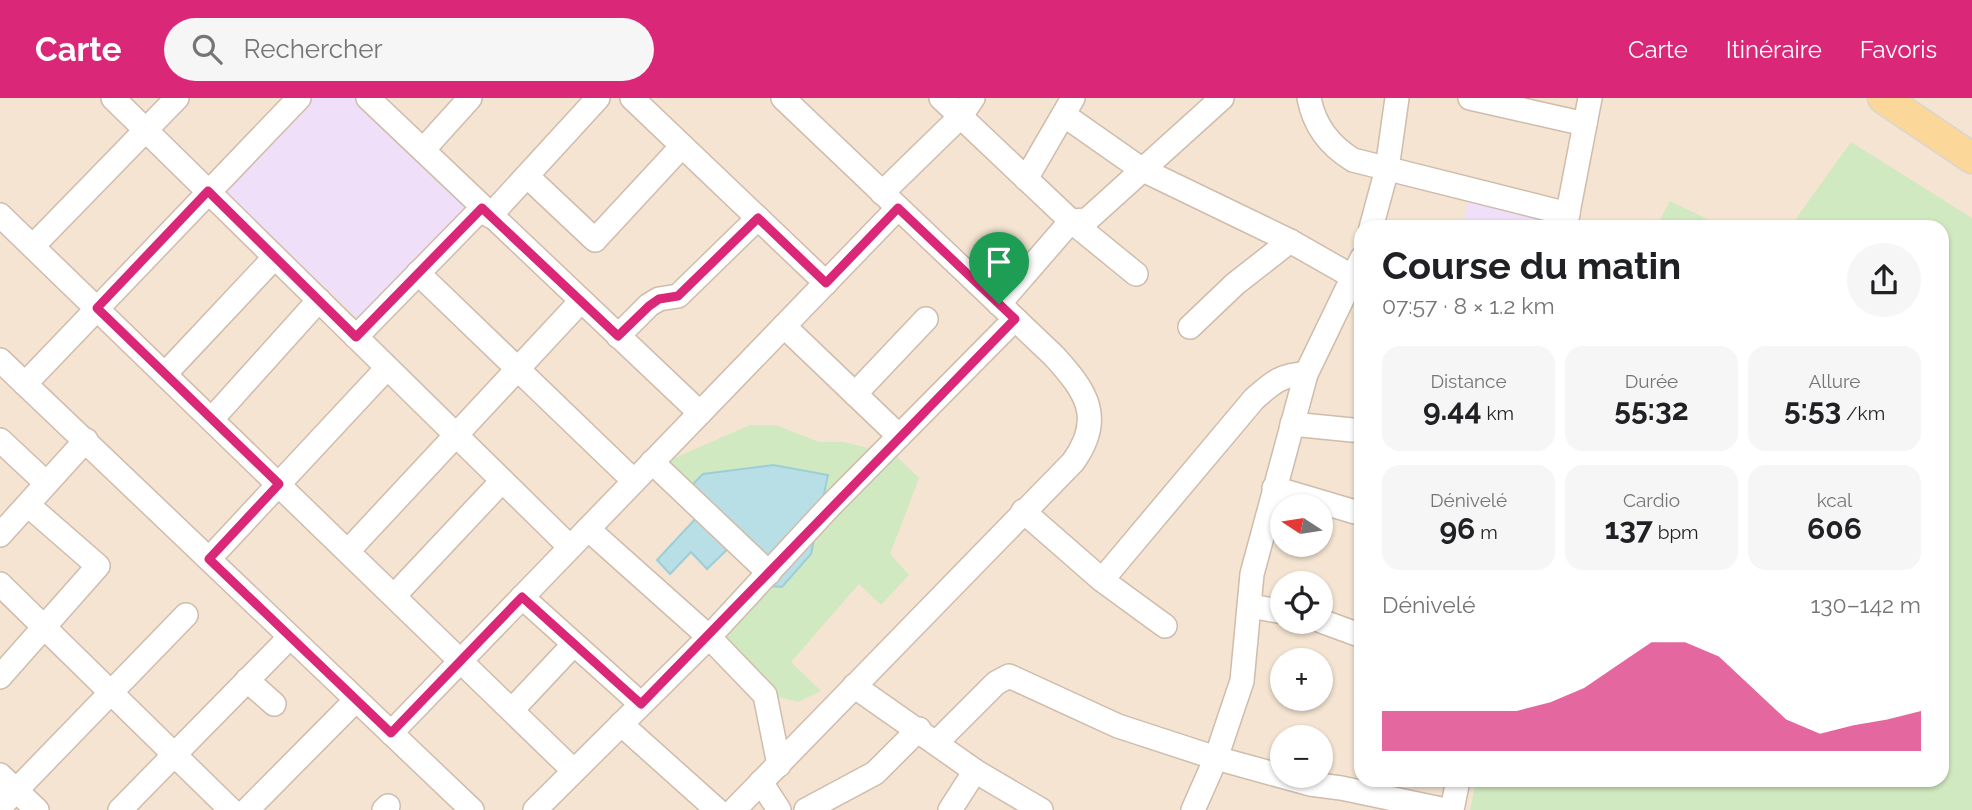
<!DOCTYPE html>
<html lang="fr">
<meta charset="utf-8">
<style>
:root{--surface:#fff;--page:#f6f6f6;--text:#202124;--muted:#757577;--accent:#db2777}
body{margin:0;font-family:Raleway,sans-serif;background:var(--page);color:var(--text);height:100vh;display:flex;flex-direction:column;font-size:26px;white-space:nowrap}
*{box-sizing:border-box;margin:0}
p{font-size:23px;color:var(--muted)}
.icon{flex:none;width:38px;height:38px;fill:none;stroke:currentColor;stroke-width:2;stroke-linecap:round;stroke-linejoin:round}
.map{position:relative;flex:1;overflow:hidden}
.panel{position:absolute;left:1354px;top:122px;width:595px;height:567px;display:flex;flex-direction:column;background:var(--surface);border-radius:21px;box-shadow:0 2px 5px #0004}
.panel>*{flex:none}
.needle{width:46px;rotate:282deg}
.buttons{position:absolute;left:1270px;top:396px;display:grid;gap:14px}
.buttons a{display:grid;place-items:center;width:63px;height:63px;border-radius:50%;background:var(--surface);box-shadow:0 2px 5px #0004;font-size:35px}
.pin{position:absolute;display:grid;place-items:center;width:60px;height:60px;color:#fff;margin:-72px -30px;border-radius:50% 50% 50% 0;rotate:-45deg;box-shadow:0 0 7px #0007}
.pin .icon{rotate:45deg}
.round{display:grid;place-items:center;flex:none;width:74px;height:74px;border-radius:37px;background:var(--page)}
.head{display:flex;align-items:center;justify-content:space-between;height:119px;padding:0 28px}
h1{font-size:38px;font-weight:700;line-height:52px}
.metrics{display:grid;grid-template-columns:repeat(3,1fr);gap:10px;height:119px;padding:7px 28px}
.metrics div{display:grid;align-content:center;border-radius:18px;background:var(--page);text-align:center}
.metrics b{font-size:30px;font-weight:700}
.metrics small{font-size:19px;font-weight:400}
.metrics p{font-size:19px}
.chart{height:196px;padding:14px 28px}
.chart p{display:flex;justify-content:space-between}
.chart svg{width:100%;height:126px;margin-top:7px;fill:var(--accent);opacity:.7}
header{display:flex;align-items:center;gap:42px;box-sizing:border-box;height:98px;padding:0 35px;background:var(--accent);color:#fff}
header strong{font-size:33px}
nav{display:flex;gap:38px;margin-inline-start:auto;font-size:24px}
.search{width:490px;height:63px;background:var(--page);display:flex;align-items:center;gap:18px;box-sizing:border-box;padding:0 24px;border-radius:38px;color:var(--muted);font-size:26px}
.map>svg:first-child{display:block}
</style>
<header>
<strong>Carte</strong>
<div class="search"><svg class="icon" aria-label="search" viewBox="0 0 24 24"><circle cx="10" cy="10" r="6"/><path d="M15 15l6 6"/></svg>Rechercher</div>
<nav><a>Carte</a><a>Itinéraire</a><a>Favoris</a></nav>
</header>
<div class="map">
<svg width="1972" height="712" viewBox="0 0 1972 712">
<rect width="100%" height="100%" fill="#fcf2e2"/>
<path fill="#f4e4d1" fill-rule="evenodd" d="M0,0H1972V712H0ZM1362,130H1942V682H1362ZM1283,408H1321V446H1283ZM1283,485H1321V523H1283ZM1283,562H1321V600H1283ZM1283,639H1321V677H1283Z"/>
<g fill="#efdff8">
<path d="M311,0H360L471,104L361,223L224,94Z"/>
<path d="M1470,96L1551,117L1548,129L1462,130Z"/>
</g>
<g fill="#d1e9c1">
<path d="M1851,44L1972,120V712H1470L1476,683L1942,682V130L1790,129Z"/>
<path d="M1670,103L1724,129H1656Z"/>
<path d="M750,327H776L819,344H843L894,356L919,380L890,456L909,477L881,507L859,486L791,564L821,593L798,604L772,597L707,528L763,473L735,444L707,471L691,454L670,476L657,462L699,416L661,377L670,362Z"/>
</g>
<path fill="#b7dfe5" stroke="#9dced7" stroke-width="2" d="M773,367L828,377L811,456L782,489L772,488L763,473L735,444L707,471L691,454L670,476L657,462L699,417L688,405L694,385L703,376Z"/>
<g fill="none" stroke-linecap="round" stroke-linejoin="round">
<g stroke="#cfbcac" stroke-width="26">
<g id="minor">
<path d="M113,0L570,449"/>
<path d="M368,0L700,315"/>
<path d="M632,0L826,185"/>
<path d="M941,0L1071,123L1136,176"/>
<path d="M1309,0C1314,27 1330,48 1353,62L1568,116"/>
<path d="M1470,0L1585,26"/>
<path d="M1064,17L1141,71L1290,143L1362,184"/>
<path d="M423,52L470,0"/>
<path d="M527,78L595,142L682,48"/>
<path d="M1026,81L1073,0"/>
<path d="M882,95L960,19L973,0"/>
<path d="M0,117L574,673"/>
<path d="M490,118L598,0"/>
<path d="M1371,130L1387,71L1397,0"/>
<path d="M1565,130L1590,0"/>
<path d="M33,148L177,0"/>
<path d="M418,175L634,383"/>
<path d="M999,206L1071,123L1087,122L1222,0"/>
<path d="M784,228L899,338"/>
<path d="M1190,229L1235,186L1290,143"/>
<path d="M618,238L649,207L659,201L678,198L758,120"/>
<path d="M356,239L482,110"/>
<path d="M0,262L472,712"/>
<path d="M165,276L274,160"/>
<path d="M25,286L299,0"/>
<path d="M855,296L926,221"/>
<path d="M212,321L319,202"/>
<path d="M1292,326L1362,333"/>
<path d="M0,342L45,384"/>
<path d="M652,364L769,475"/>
<path d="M1274,390L1362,416"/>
<path d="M1023,413L1102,482L1165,528"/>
<path d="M588,431L709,539L765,597L779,667"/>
<path d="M0,437L86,342"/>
<path d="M348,453L581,203"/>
<path d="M209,461L387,270"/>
<path d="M1102,482L1254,301C1272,285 1282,276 1306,276"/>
<path d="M0,486L231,712"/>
<path d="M394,498L502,383"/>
<path d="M522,499L641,606"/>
<path d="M1251,508L1283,514"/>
<path d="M1321,523L1362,538"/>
<path d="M0,579L98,468L28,407"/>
<path d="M247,582L274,606"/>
<path d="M854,588L975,673L1041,712"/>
<path d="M512,612L574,546"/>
<path d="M621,626L717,712"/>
<path d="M391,635L898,110"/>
<path d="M936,645L996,585L1009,578L1118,628L1216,660L1310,686L1341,690L1446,712"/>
<path d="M0,677L37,712"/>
<path d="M761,684L779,712"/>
<path d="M0,709L186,517"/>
<path d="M120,712L290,539"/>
<path d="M247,712L356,602"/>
<path d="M384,712L388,708"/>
<path d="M535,712L709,539L831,407L1015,221"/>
<path d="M734,712L1073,364C1105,320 1086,293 1054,258L783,0"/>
<path d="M806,712L875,675L919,631"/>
<path d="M950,712L975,673"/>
<path d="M1193,712L1216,660L1242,583L1252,476L1306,276L1362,160"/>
<path d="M1452,712L1458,682"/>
</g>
</g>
<g stroke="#dbd4d0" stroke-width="33">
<path id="major" d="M1883,0L1972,60"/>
</g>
<use href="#minor" stroke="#fff" stroke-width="23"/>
<use href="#major" stroke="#fbd79a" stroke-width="30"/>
</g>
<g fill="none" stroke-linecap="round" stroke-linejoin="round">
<g stroke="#fff" stroke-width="14">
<path id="route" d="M208,93L356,239L482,110L618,238L649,208L659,201L678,198L758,120L826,185L898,110L1015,221L641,606L522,499L391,635L209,461L279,386L97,210Z"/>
</g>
<use href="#route" stroke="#db2777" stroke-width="9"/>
</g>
</svg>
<div class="buttons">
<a><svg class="needle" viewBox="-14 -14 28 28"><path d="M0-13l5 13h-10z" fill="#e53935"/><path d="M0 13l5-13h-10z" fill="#757577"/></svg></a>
<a><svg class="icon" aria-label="locate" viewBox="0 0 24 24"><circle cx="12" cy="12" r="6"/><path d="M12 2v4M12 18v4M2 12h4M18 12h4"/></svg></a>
<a>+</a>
<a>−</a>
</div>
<div class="pin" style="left:999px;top:206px;background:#1e9e55"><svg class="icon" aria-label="arrive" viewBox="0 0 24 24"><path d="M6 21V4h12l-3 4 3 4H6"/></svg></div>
<section class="panel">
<div class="head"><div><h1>Course du matin</h1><p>07:57 · 8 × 1.2 km</p></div><a class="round"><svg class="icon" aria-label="share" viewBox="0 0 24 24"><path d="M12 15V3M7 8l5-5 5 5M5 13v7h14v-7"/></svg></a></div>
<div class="metrics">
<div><p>Distance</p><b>9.44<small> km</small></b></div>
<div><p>Durée</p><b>55:32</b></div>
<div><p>Allure</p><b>5:53<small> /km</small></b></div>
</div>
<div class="metrics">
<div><p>Dénivelé</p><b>96<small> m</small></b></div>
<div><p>Cardio</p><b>137<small> bpm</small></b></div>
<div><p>kcal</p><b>606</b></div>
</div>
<div class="chart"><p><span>Dénivelé</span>130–142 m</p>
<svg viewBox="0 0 160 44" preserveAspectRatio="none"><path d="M0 44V30L10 30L20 30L30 30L40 30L50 27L60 22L70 14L80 6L90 6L100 11L110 22L120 33L130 38L140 35L150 33L160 30V44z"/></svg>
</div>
</section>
</div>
